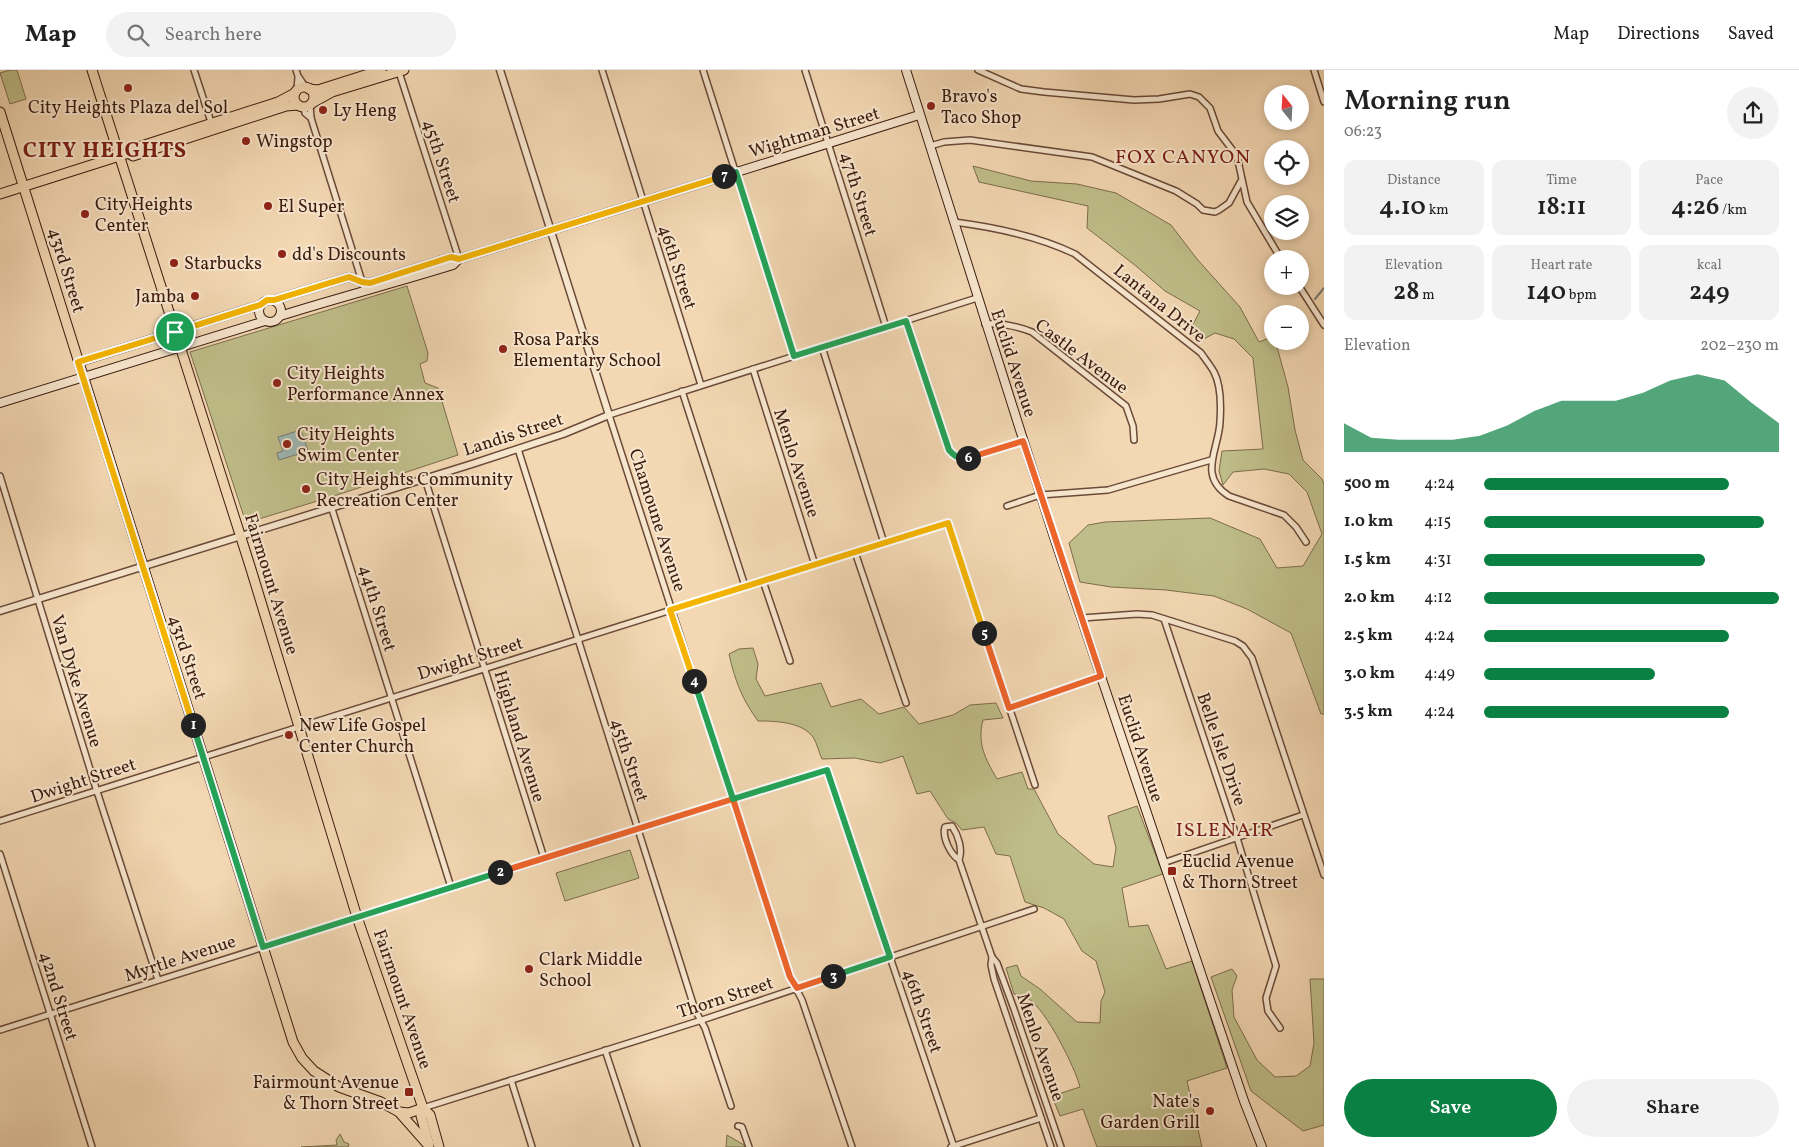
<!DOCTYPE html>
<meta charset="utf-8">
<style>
:root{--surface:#fff;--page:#f2f2f2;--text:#222;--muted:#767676;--line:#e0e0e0;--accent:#0b8043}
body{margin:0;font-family:Vollkorn,serif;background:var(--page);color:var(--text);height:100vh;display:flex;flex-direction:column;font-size:19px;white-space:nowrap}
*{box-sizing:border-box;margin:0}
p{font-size:16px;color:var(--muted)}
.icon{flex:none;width:28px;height:28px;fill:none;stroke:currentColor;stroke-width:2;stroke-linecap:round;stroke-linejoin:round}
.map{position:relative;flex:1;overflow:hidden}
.side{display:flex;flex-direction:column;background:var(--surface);width:475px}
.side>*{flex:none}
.needle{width:32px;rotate:342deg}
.buttons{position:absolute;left:1264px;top:15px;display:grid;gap:10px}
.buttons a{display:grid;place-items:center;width:45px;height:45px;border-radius:50%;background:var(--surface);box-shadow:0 2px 8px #0003;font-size:25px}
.pin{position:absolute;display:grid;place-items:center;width:42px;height:42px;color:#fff;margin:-21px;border:2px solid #fff;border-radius:50%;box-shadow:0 1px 5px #0007}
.km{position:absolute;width:25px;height:25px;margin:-12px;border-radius:50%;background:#222;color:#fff;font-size:14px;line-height:25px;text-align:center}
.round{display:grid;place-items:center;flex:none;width:52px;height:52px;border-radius:26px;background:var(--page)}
.summary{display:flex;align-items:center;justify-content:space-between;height:85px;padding:0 20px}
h1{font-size:28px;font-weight:600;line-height:38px}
.metrics{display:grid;grid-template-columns:repeat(3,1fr);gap:8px;height:85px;padding:5px 20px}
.metrics div{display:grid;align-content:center;border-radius:12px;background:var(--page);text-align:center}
.metrics b{font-size:25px;font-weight:600}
.metrics small{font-size:14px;font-weight:400}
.metrics p{font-size:14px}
.chart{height:140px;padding:10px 20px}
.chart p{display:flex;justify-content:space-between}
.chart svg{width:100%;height:90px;margin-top:5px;fill:var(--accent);opacity:.7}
.primary-button{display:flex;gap:10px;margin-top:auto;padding:10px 20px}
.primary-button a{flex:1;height:58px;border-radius:30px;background:var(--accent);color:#fff;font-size:20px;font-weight:600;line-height:58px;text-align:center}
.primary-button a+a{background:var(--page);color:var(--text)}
ul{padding:0 20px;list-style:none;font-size:16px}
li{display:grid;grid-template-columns:80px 60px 1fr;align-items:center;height:38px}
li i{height:12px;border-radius:6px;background:var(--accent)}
header{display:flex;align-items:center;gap:30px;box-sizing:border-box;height:70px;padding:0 25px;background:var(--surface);border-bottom:1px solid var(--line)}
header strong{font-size:24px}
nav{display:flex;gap:28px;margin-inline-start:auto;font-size:18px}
.search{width:350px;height:45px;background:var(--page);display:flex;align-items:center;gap:12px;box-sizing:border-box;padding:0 18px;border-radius:28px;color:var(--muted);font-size:19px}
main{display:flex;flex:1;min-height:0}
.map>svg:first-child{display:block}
</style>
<header>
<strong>Map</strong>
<div class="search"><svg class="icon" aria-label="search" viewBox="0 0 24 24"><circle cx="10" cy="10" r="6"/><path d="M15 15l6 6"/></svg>Search here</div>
<nav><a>Map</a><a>Directions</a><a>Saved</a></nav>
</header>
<main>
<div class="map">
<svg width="1324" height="1077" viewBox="0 0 1324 1077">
<rect width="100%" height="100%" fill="#f3d8b3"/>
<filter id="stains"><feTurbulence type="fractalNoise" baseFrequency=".004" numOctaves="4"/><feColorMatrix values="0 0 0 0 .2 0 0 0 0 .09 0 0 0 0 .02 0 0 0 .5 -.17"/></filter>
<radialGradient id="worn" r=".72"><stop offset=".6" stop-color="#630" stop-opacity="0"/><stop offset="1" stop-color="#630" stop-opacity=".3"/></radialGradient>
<g fill="#bfbe8a" stroke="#7e6c4c">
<path d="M10,0H17L26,29L10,34L0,3Z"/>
<path d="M973,96L1031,111L1077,114L1116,123L1171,155L1197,189L1240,237L1259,272L1272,267V271H1281L1277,277L1288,317L1295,360L1303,390L1322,409L1324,414V644H1321L1291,563L1247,539L1214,526L1166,520L1111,517L1080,512L1069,473L1088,455L1105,452L1210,448L1260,469L1277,498L1303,496L1322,464L1307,422L1289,404L1264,399L1233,402L1223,415L1219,401L1222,381L1263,379L1253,288L1234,269L1215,263L1200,271L1189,262L1200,241L1165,221L1136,196L1087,158L1088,136L979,112Z"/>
<path d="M407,216L428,283L427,291L420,294L425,313L438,318L458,385L340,424L246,453L190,282Z"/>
<path d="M753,578L758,594L756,609L765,626L821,613L831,637L861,629L879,644L904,637L919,654L953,645L970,635L996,633L1003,648L983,650C977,674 985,688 997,709L1022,702L1028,719H1034L1058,764L1094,794L1113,797L1116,778L1108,746L1137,736L1163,804L1122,818L1129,857L1148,855L1166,899L1192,891L1227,998L1187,1011L1202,1077H1097L1083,1039L1060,1046L1052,1026L1080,1017C1075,997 1046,940 1029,929C1025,926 1018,925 1014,924L1006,898L1017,895L1021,906L1040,919L1077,952L1100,953L1101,931L1105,922L1096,891L1082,881L1064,849L1044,838L1025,832L1010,786L996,784L984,757L962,760L956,753L948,749L930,721L917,724L903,686L880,693L855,688L822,689C819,683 817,673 813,667C802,652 776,651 758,651C742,629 735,611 729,584L739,579Z"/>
<path d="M630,780L639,808L565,831L556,803Z"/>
<path d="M1232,899L1237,906L1232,920L1234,947L1257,990L1275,1007L1296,1006L1310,996L1314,973L1310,909H1324V1055L1303,1061L1251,1021L1211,907Z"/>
<path d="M340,1064L344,1072L349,1074L348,1077H301L337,1075L336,1070Z"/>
<path d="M727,1065L744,1075L745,1077H726Z"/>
</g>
<path fill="#9db8b5" stroke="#767973" d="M301,360L308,381L279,390L277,383L283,381L278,367Z"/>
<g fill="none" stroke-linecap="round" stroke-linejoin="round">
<path stroke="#767973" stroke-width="2" d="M1315,229L1324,218"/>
<g stroke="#6a4a38" stroke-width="8">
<g id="minor">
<path d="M194,0L211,52"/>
<path d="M296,0L298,6L306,18"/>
<path d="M602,0L701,315"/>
<path d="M703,0L794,286"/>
<path d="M805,0L886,257"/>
<path d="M978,0L1021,19L1044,22L1134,30L1159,29L1190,24L1199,27L1210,38L1218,61L1237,86L1247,132L1281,189"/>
<path d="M1314,0L1324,32"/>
<path d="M399,2L459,189"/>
<path d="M297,20L298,7"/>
<path d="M310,35L311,48L365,221"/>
<path d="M304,37L305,43L311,48"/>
<path d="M930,76L944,72L970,70L1092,87L1176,121L1197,134L1203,140L1215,142L1219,140L1229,133L1241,111"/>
<path d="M954,152C993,157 1040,167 1075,184L1201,283C1205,289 1210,295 1214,302C1221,315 1221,337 1220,352C1219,379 1197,406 1229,426L1284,445L1296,457L1306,472"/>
<path d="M1299,216L1324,255"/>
<path d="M906,251L949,380C953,385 959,389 966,388L1023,371"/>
<path d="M985,254C1001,253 1017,256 1032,262L1126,336L1133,356L1134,370"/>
<path d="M822,277L884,473"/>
<path d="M753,299L815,495"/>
<path d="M682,321L745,516"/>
<path d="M518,379L695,940L705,958L731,1036"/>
<path d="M0,406L93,709L158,910"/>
<path d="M425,409L544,788"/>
<path d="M1007,436L1040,425L1108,420L1211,390"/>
<path d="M332,439L451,817"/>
<path d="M855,482L906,633"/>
<path d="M763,511L790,591"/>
<path d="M1082,548L1137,544L1152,545L1235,571L1243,576L1252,588L1324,805"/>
<path d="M1164,549L1237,768L1276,896L1266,928L1268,941L1280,958"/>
<path d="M1009,638L1101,606"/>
<path d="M0,751L948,453L1035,715"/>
<path d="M0,784L92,1077"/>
<path d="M959,790C963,779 958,765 952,756L945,757C942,767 950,784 959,790L992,887L997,893L1014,939L1061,1077"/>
<path d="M1163,793L1303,745"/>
<path d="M992,887L991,895L994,909L1051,1077"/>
<path d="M0,960L827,700L954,1077"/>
<path d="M605,980L637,1077"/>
<path d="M511,1010L532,1077"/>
<path d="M423,1038L702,950L1034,839"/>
<path d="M738,1056L742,1057L749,1077"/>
<path d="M852,1077L802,930L790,907L609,345L977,228"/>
<path d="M951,1077L1041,1048"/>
</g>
</g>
<g stroke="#6a4a38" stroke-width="9">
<path id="tertiary" d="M0,541L472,394L563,364L609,345L500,0"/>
</g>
<g stroke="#3c1b0f" stroke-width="10">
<g id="secondary">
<path d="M906,0L1054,467L1244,1031L1262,1077"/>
<circle cx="270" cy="241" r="11"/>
<path d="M274,230L349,207L362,212L370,213L451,187L459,189"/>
<path d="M280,246C337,228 395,213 453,195L459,189L504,175L919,45"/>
<path d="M79,292L260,235"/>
<path d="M0,333L265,251"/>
</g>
</g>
<g stroke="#3c1b0f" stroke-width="11">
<g id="primary">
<path d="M92,0L250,496L357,847L423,1038L430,1045L439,1077"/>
<circle cx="304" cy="27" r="10"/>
<path d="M309,19L318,20L381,0"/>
<path d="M312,33L332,22L404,0"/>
<path d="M0,42L293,972L302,988L314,1001L339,1017L381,1032L399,1042L429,1076"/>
<path d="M129,83L133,86L286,36L298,35"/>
<path d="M0,124L129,83L132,79L278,32L295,23"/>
<path d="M423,1038L421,1046L429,1074"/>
<path d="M399,1042L409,1043L423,1038"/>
</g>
</g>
<use href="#minor" stroke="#f7e6ce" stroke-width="5"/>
<use href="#tertiary" stroke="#f7e6ce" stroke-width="6"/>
<use href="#secondary" stroke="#f7e6ce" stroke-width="8"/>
<use href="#primary" stroke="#f3d8b3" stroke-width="9"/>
</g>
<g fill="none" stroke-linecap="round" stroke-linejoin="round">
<g stroke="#fff" stroke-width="10">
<path id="split-1" d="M175,262L78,292L193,655"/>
</g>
<g stroke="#fff" stroke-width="10">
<path id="split-2" d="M193,655L263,877L500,802"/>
</g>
<g stroke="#fff" stroke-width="10">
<path id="split-3" d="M500,802L733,729L790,907L797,918L833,906"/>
</g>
<g stroke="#fff" stroke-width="10">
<path id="split-4" d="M694,611L733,729L827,700L890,887L833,906"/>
</g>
<g stroke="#fff" stroke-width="10">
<path id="split-5" d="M694,611L670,540L948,453L984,563"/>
</g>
<g stroke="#fff" stroke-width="10">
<path id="split-6" d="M968,388L1023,371L1101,606L1009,638L984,563"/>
</g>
<g stroke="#fff" stroke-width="10">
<path id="split-7" d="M724,106L736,102L794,286L906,251L949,380C954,386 961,390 968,388"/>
</g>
<g stroke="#fff" stroke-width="10">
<path id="split-8" d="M175,262L260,235L267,230H274L349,207L362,212L370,213L451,187L459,189L724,106"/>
</g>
<use href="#split-1" stroke="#f5b400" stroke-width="6"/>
<use href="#split-2" stroke="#22a559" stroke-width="6"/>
<use href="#split-3" stroke="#f0652b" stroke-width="6"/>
<use href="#split-4" stroke="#22a559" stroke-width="6"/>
<use href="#split-5" stroke="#f5b400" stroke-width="6"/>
<use href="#split-6" stroke="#f0652b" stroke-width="6"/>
<use href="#split-7" stroke="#22a559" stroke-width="6"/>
<use href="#split-8" stroke="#f5b400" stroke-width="6"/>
</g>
<g fill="#8f2418" stroke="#f7e6ce" stroke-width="2">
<circle cx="128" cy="18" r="5"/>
<circle cx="931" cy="36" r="5"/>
<circle cx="323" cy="40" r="5"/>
<circle cx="246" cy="71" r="5"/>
<circle cx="268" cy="136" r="5"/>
<circle cx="85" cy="144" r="5"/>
<circle cx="282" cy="184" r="5"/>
<circle cx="174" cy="193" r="5"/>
<circle cx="195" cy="226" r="5"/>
<circle cx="503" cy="279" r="5"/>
<circle cx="277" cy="313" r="5"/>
<circle cx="287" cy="374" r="5"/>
<circle cx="306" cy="419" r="5"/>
<circle cx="289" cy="665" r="5"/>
<rect x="1167" y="796" width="10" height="10" rx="2.5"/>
<circle cx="529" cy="899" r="5"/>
<rect x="404" y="1017" width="10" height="10" rx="2.5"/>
<circle cx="1210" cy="1041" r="5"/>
</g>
<g text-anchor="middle" stroke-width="4" stroke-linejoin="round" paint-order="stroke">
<g font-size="18" fill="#3c1b0f" stroke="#f7e6ce" text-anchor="start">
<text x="941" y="32">Bravo's<tspan x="941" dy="21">Taco Shop</tspan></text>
<text x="128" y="43" text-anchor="middle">City Heights Plaza del Sol</text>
<text x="333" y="46">Ly Heng</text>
<text x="256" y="77">Wingstop</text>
<text x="95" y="140">City Heights<tspan x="95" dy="21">Center</tspan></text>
<text x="278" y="142">El Super</text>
<text x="292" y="190">dd's Discounts</text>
<text x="184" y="199">Starbucks</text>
<text x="185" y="232" text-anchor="end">Jamba</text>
<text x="513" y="275">Rosa Parks<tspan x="513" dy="21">Elementary School</tspan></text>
<text x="287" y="309">City Heights<tspan x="287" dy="21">Performance Annex</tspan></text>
<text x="297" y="370">City Heights<tspan x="297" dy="21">Swim Center</tspan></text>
<text x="316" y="415">City Heights Community<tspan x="316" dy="21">Recreation Center</tspan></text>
<text x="299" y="661">New Life Gospel<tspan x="299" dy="21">Center Church</tspan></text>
<text x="1182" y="797">Euclid Avenue<tspan x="1182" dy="21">&amp; Thorn Street</tspan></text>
<text x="539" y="895">Clark Middle<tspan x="539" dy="21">School</tspan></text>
<text x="399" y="1018" text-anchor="end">Fairmount Avenue<tspan x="399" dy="21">&amp; Thorn Street</tspan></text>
<text x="1200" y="1037" text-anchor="end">Nate's<tspan x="1200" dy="21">Garden Grill</tspan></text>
</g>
<g font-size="18" fill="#3c1b0f" stroke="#f7e6ce">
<text transform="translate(814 62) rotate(-17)" y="6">Wightman Street</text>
<text transform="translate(442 91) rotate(72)" y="6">45th Street</text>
<text transform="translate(859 124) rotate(73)" y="6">47th Street</text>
<text transform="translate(678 197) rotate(72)" y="6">46th Street</text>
<text transform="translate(67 200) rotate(73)" y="6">43rd Street</text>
<text transform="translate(1160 233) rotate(39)" y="6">Lantana Drive</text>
<text transform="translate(1082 286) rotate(37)" y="6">Castle Avenue</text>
<text transform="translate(1014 293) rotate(72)" y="6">Euclid Avenue</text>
<text transform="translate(513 364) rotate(-18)" y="6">Landis Street</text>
<text transform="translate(797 393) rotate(72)" y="6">Menlo Avenue</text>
<text transform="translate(658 450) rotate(72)" y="6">Chamoune Avenue</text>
<text transform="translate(272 514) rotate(73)" y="6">Fairmount Avenue</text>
<text transform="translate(378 538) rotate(73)" y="6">44th Street</text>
<text transform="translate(188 587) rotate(72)" y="6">43rd Street</text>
<text transform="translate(470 588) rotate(-17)" y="6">Dwight Street</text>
<text transform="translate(77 611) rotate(73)" y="6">Van Dyke Avenue</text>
<text transform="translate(520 666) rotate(73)" y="6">Highland Avenue</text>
<text transform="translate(1141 678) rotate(72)" y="6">Euclid Avenue</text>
<text transform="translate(1222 679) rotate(71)" y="6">Belle Isle Drive</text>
<text transform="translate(630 690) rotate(72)" y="6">45th Street</text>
<text transform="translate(83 710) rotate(-18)" y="6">Dwight Street</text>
<text transform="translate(180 888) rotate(-18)" y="6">Myrtle Avenue</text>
<text transform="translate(59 926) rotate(73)" y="6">42nd Street</text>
<text transform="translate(725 927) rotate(-18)" y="6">Thorn Street</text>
<text transform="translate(403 929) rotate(71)" y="6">Fairmount Avenue</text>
<text transform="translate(923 941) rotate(71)" y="6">46th Street</text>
<text transform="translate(1041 977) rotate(71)" y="6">Menlo Avenue</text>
</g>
<g font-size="20" letter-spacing="1" fill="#7a1f14" stroke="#f7e6ce">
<text x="1183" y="93">FOX CANYON</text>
<text x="1225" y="766">ISLENAIR</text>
</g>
<g font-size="22" font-weight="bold" letter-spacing="1" fill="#7a1f14" stroke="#f7e6ce">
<text x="105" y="87">CITY HEIGHTS</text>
</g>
</g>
<rect width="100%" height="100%" filter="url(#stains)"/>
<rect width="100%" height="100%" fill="url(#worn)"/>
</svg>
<div class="buttons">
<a><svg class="needle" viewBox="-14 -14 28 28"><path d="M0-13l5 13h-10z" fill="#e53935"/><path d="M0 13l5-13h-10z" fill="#767676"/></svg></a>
<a><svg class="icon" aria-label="locate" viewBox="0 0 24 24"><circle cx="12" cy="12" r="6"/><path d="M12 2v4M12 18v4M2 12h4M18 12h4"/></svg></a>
<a><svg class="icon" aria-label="layers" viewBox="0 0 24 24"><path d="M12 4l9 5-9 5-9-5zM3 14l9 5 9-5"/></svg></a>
<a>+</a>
<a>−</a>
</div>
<div class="pin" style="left:175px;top:262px;background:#1e9e55"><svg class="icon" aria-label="arrive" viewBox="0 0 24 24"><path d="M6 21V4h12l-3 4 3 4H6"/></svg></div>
<b class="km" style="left:193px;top:655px">1</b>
<b class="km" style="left:500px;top:802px">2</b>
<b class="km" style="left:833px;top:906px">3</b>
<b class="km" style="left:694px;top:611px">4</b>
<b class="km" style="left:984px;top:563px">5</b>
<b class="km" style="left:968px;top:388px">6</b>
<b class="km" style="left:724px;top:106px">7</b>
</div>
<section class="side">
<div class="summary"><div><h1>Morning run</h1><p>06:23</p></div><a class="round"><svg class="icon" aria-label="share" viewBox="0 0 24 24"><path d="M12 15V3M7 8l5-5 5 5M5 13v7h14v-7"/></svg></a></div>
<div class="metrics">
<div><p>Distance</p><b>4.10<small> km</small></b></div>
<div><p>Time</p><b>18:11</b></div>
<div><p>Pace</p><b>4:26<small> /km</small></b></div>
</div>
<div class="metrics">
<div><p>Elevation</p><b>28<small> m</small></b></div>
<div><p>Heart rate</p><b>140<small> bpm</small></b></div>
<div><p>kcal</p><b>249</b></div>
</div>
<div class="chart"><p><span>Elevation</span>202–230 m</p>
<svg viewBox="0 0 160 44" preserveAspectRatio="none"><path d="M0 44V30L10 37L20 38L30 38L40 38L50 36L60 31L70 24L80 19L90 19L100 19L110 15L120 9L130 6L140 9L150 20L160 30V44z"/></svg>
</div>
<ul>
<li><b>500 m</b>4:24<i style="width:83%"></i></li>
<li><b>1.0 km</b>4:15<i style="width:95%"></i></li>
<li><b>1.5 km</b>4:31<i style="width:75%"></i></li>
<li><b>2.0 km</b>4:12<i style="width:100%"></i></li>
<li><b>2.5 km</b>4:24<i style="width:83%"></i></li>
<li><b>3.0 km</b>4:49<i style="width:58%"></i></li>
<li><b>3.5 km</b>4:24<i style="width:83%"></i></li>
</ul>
<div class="primary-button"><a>Save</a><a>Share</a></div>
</section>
</main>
